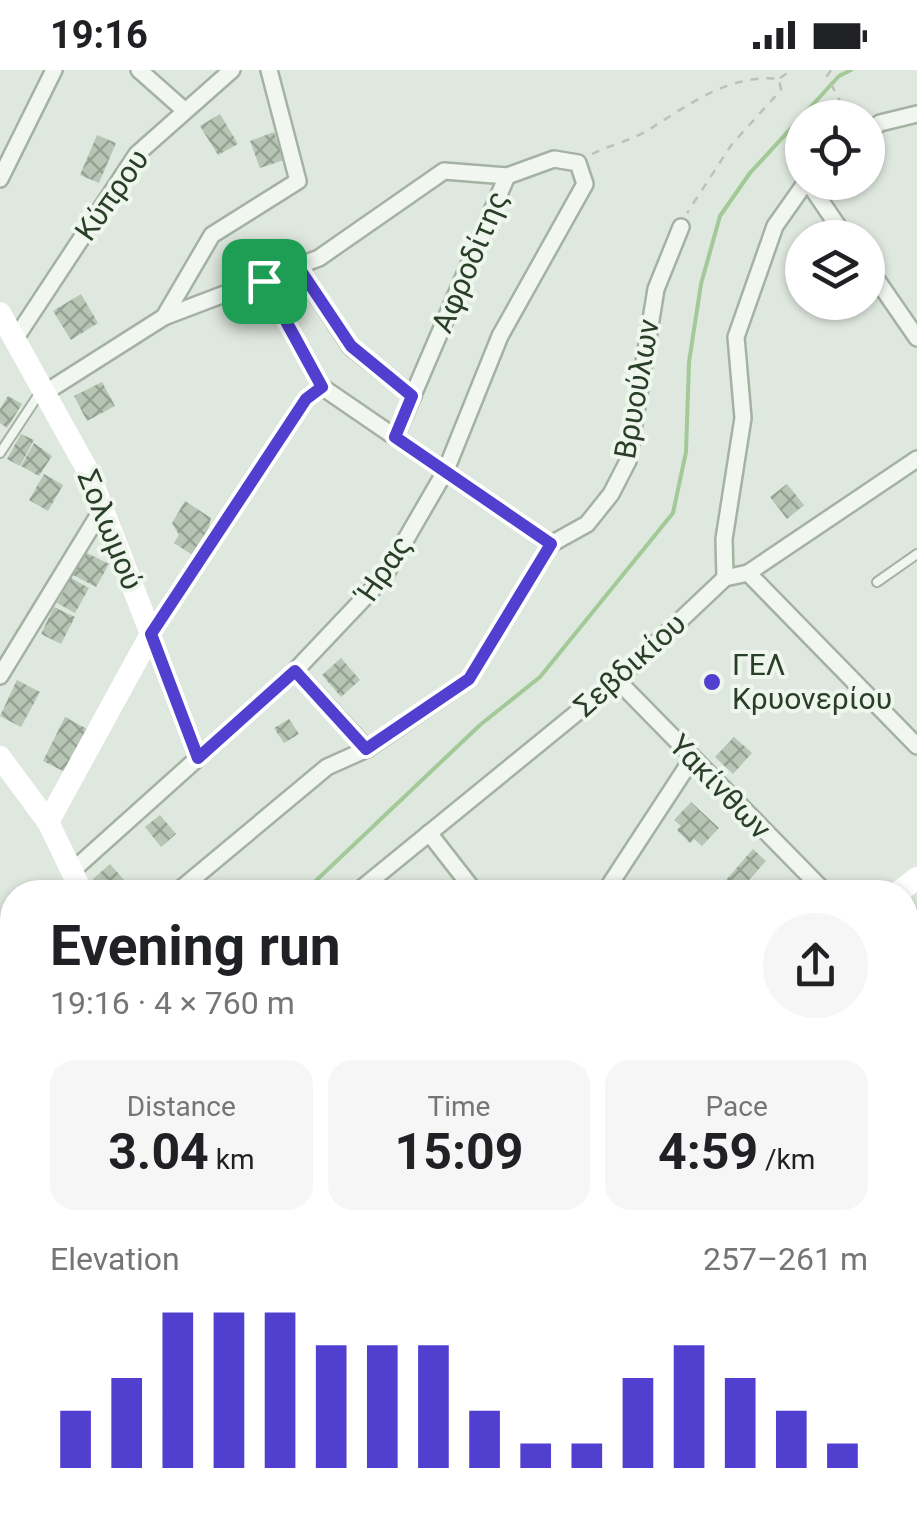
<!DOCTYPE html>
<meta charset="utf-8">
<style>
:root{--surface:#fff;--page:#f6f6f6;--text:#202124;--muted:#757577;--accent:#5140d0}
body{margin:0;font-family:Roboto,sans-serif;background:var(--page);color:var(--text);height:100vh;display:flex;flex-direction:column;font-size:38px;white-space:nowrap}
*{box-sizing:border-box;margin:0}
p{font-size:32px;color:var(--muted)}
.icon{flex:none;width:55px;height:55px;fill:none;stroke:currentColor;stroke-width:2;stroke-linecap:round;stroke-linejoin:round}
.map{position:relative;flex:1;overflow:hidden}
.panel{position:absolute;left:0px;top:810px;width:918px;height:642px;display:flex;flex-direction:column;background:var(--surface);border-radius:40px 40px 0 0;box-shadow:0 2px 8px #0004}
.panel>*{flex:none}
.buttons{position:absolute;left:785px;top:30px;display:grid;gap:20px}
.buttons a{display:grid;place-items:center;width:100px;height:100px;border-radius:50%;background:var(--surface);box-shadow:0 2px 8px #0004;font-size:50px}
.pin{position:absolute;display:grid;place-items:center;width:85px;height:85px;color:#fff;margin:-42px;border-radius:20px;box-shadow:0 5px 15px #0006}
.round{display:grid;place-items:center;flex:none;width:105px;height:105px;border-radius:52px;background:var(--page)}
.overview{display:flex;align-items:center;justify-content:space-between;height:170px;padding:0 50px}
h1{font-size:55px;font-weight:700;line-height:75px}
.stats{display:grid;grid-template-columns:repeat(3,1fr);gap:15px;height:170px;padding:10px 50px}
.stats div{display:grid;align-content:center;border-radius:25px;background:var(--page);text-align:center}
.stats b{font-size:50px;font-weight:700}
.stats small{font-size:28px;font-weight:400}
.stats p{font-size:28px}
.chart{height:280px;padding:20px 50px}
.chart p{display:flex;justify-content:space-between}
.chart svg{width:100%;height:180px;margin-top:10px;stroke:var(--accent);stroke-width:6}
.status{display:flex;justify-content:space-between;align-items:center;height:70px;padding:0 50px;background:var(--surface);direction:ltr}
.status svg{height:28px;fill:currentColor}
.map>svg:first-child{display:block}
</style>
<div class="status"><b>19:16</b><svg viewBox="0 0 49 12"><path d="M0 12V9h3v3zM5 12V6h3v6zM10 12V3h3v9zM15 12V0h3v12zM26 1h20v11H26zM47 4h2v5h-2z"/></svg></div>
<div class="map">
<svg width="917" height="1452" viewBox="0 0 917 1452">
<defs>
<pattern id="park-dots" width="8" height="8" patternUnits="userSpaceOnUse" patternTransform="scale(2.5)"><rect width="8" height="8" fill="#d2bfbf"/><path d="M2 2h.1M6 6h.1" fill="none" stroke="#aa9d9b" stroke-width="1.8" stroke-linecap="round"/></pattern>
<pattern id="building-cross-hatch" width="8" height="8" patternUnits="userSpaceOnUse" patternTransform="scale(2.5)"><rect width="8" height="8" fill="#b7c5b5"/><path d="M0 0l8 8M0 8l8-8" fill="none" stroke="#95a193"/></pattern>
</defs>
<rect width="100%" height="100%" fill="#dfe8de"/>
<path fill="#d2bfbf" d="M12,1059V1237L0,1189V1062Z"/>
<path fill="url(#park-dots)" d="M917,905V1452H0V1237L12,1238V1440H905V914Z"/>
<g fill="none" stroke-linecap="round" stroke-linejoin="round">
<g stroke="#a3c998" stroke-width="4">
<path d="M304,822L480,655L540,607L673,443L686,382L689,292L701,214L720,146L750,103L839,6L851,0"/>
<path d="M905,955L917,951"/>
<path d="M0,982L12,969"/>
<path d="M0,1380L12,1374"/>
</g>
</g>
<g fill="url(#building-cross-hatch)">
<path d="M220,44L238,74L218,85L200,56Z"/>
<path d="M274,62L284,90L260,98L250,71Z"/>
<path d="M97,65L116,73L99,113L80,105Z"/>
<path d="M81,224L98,253L71,270L53,241Z"/>
<path d="M102,312L115,336L87,351L74,326Z"/>
<path d="M8,326L22,334L7,358L0,353V339Z"/>
<path d="M21,364L34,370L20,396L7,389Z"/>
<path d="M34,373L52,386L39,406L21,396Z"/>
<path d="M44,404L63,415L48,441L29,430Z"/>
<path d="M787,414L804,435L787,449L770,427Z"/>
<path d="M185,431L211,448L207,465L211,468L197,488L174,473L179,465L172,453Z"/>
<path d="M85,482L109,494L96,517L73,505Z"/>
<path d="M71,508L89,518L75,543L57,533Z"/>
<path d="M54,537L75,547L61,574L41,564Z"/>
<path d="M341,588L360,610L341,627L322,605Z"/>
<path d="M17,610L40,622L21,657L0,646Z"/>
<path d="M65,647L87,659L65,702L43,691Z"/>
<path d="M289,649L299,664L284,673L274,658Z"/>
<path d="M734,667L752,683L733,704L715,687Z"/>
<path d="M691,732L719,758L702,776L694,769L690,773L677,760L681,756L674,750Z"/>
<path d="M160,745L176,764L161,777L145,757Z"/>
<path d="M753,779L766,791L739,821L726,810Z"/>
<path d="M110,794L132,819L127,822H105L93,809Z"/>
<path d="M905,852L917,872V887L909,892Z"/>
</g>
<g fill="none" stroke-linecap="round" stroke-linejoin="round">
<g stroke="#a5b2a3" stroke-width="12">
<g id="lane">
<path d="M0,383L41,321"/>
<path d="M877,512L917,484"/>
</g>
</g>
<g stroke="#a5b2a3" stroke-width="20">
<g id="street">
<path d="M139,0L183,39"/>
<path d="M868,62L880,53L917,44"/>
<path d="M0,109L54,0"/>
<path d="M808,112L846,168"/>
<path d="M868,197L917,268"/>
<path d="M299,198L351,277L413,326"/>
<path d="M264,211L322,317L551,474"/>
<path d="M164,247L212,165L298,111L269,0"/>
<path d="M15,269L137,84L232,0"/>
<path d="M46,322L164,247L319,188L444,101L507,106"/>
<path d="M748,503L917,676"/>
<path d="M725,508L724,469L743,348L736,267L775,156L806,112"/>
<path d="M295,601L367,679"/>
<path d="M0,606L104,436"/>
<path d="M617,610L825,822"/>
<path d="M198,688L151,564L306,329L322,317"/>
<path d="M429,763L475,822"/>
<path d="M72,801L295,601L384,507L446,400L500,266L585,114L578,93L554,89L507,106L395,367"/>
<path d="M177,822L327,697L367,679L469,609L551,474L587,454L611,424L628,391L656,219L681,157"/>
<path d="M357,822L617,610L725,508L748,503L917,389"/>
<path d="M605,822L692,689"/>
<path d="M905,918L917,916"/>
<path d="M0,929L12,942"/>
<path d="M0,1038L12,1036"/>
<path d="M0,1316L9,1348"/>
<path d="M403,1440L415,1452"/>
</g>
</g>
<g stroke="#b9c3b8" stroke-width="2.5" stroke-dasharray="8 8" stroke-linecap="butt">
<path d="M831,0L827,6L841,33L840,48"/>
<path d="M780,8L792,0"/>
<path d="M592,84C610,75 633,70 650,59C688,35 731,3 779,9L781,20L732,74L687,143"/>
<path d="M905,1422L917,1424"/>
<path d="M785,1440L793,1452"/>
<path d="M718,1452L736,1440"/>
</g>
<use href="#lane" stroke="#f1f6f1" stroke-width="8"/>
<use href="#street" stroke="#f1f6f1" stroke-width="15"/>
<g stroke="#fff" stroke-width="22">
<path d="M0,243L88,401L151,564L48,752"/>
<path d="M0,687L48,752L82,822"/>
<path d="M899,822L917,808"/>
</g>
</g>
<g fill="none" stroke-linecap="round" stroke-linejoin="round">
<g stroke="#fff" stroke-width="20">
<path id="route" d="M299,198L351,276L412,326L395,367L551,474L469,609L366,679L295,601L198,688L151,564L306,329L322,317L264,211Z"/>
</g>
<use href="#route" stroke="#5140d0" stroke-width="12"/>
</g>
<circle fill="#5140d0" stroke="#eff6ee" stroke-width="4" cx="712" cy="612" r="10"/>
<g text-anchor="middle" stroke-width="8" stroke-linejoin="round" paint-order="stroke">
<g font-size="30" fill="#293f27" stroke="#eff6ee">
<text transform="translate(112 125) rotate(-55)" y="10">Κύπρου</text>
<text transform="translate(470 192) rotate(-67)" y="10">Αφροδίτης</text>
<text transform="translate(637 319) rotate(-80)" y="10">Βρυούλων</text>
<text transform="translate(110 460) rotate(68)" y="10">Σολωμού</text>
<text transform="translate(384 499) rotate(-56)" y="10">Ήρας</text>
<text transform="translate(630 595) rotate(-42)" y="10">Σεβδικίου</text>
<text transform="translate(720 717) rotate(46)" y="10">Υακίνθων</text>
</g>
<g font-size="30" fill="#293f27" stroke="#eff6ee" text-anchor="start">
<text x="732" y="605">ΓΕΛ<tspan x="732" dy="34">Κρυονερίου</tspan></text>
</g>
</g>
</svg>
<div class="buttons">
<a><svg class="icon" aria-label="locate" viewBox="0 0 24 24"><circle cx="12" cy="12" r="6"/><path d="M12 2v4M12 18v4M2 12h4M18 12h4"/></svg></a>
<a><svg class="icon" aria-label="layers" viewBox="0 0 24 24"><path d="M12 4l9 5-9 5-9-5zM3 14l9 5 9-5"/></svg></a>
</div>
<div class="pin" style="left:264px;top:211px;background:#1e9e55"><svg class="icon" aria-label="arrive" viewBox="0 0 24 24"><path d="M6 21V4h12l-3 4 3 4H6"/></svg></div>
<section class="panel">
<div class="overview"><div><h1>Evening run</h1><p>19:16 · 4 × 760 m</p></div><a class="round"><svg class="icon" aria-label="share" viewBox="0 0 24 24"><path d="M12 15V3M7 8l5-5 5 5M5 13v7h14v-7"/></svg></a></div>
<div class="stats">
<div><p>Distance</p><b>3.04<small> km</small></b></div>
<div><p>Time</p><b>15:09</b></div>
<div><p>Pace</p><b>4:59<small> /km</small></b></div>
</div>
<div class="chart"><p><span>Elevation</span>257–261 m</p>
<svg viewBox="0 0 160 44" preserveAspectRatio="none"><path d="M5 44V30M15 44V22M25 44V6M35 44V6M45 44V6M55 44V14M65 44V14M75 44V14M85 44V30M95 44V38M105 44V38M115 44V22M125 44V14M135 44V22M145 44V30M155 44V38"/></svg>
</div>
</section>
</div>
